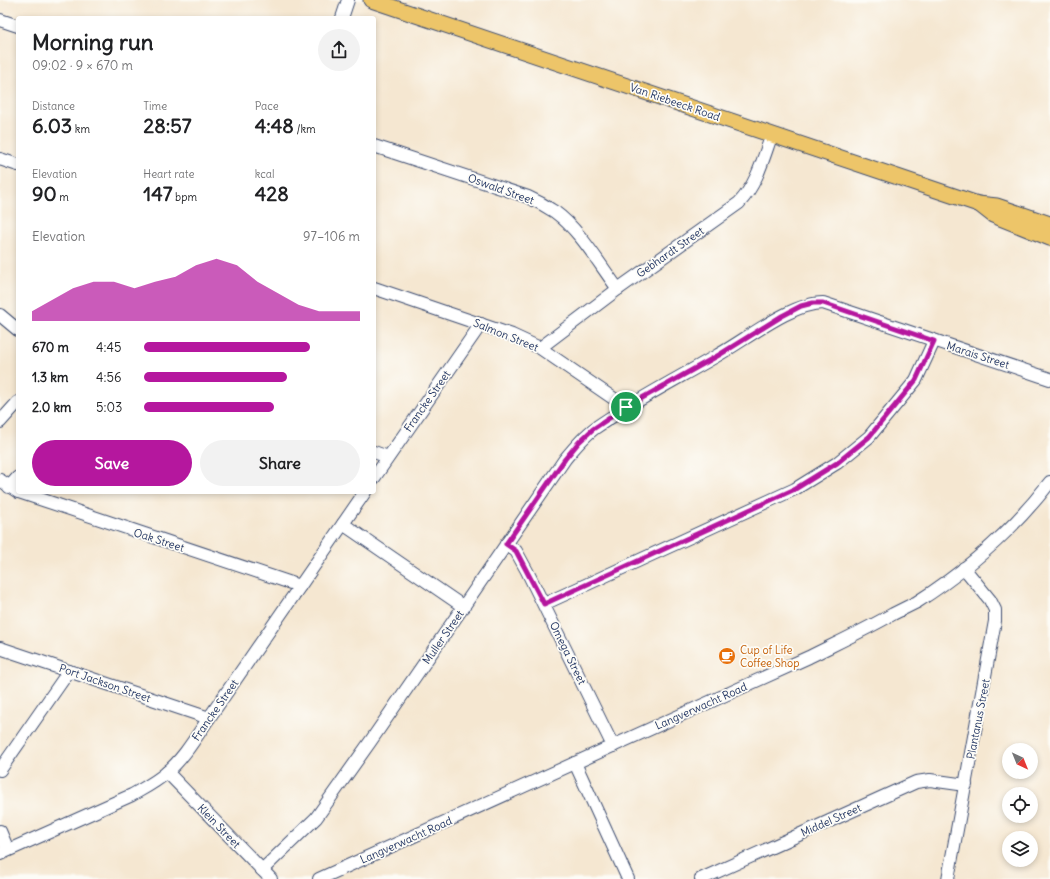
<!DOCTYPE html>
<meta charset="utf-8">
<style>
:root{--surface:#fff;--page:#f2f2f2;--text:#202124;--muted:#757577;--accent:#b5179e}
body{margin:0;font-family:Delius,sans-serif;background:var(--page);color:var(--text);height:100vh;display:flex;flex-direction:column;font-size:15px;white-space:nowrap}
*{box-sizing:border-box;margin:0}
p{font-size:13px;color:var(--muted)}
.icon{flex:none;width:22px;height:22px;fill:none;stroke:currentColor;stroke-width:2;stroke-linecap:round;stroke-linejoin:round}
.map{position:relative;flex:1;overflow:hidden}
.details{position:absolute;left:16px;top:16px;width:360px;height:478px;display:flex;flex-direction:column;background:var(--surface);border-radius:4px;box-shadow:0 2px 6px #0003}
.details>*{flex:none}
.needle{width:26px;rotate:137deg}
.fabs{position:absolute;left:1002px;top:743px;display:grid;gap:8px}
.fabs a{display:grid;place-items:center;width:36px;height:36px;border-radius:50%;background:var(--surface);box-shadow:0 2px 6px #0003;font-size:20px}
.pin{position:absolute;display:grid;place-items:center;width:34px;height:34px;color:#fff;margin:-17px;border:2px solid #fff;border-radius:50%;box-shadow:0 1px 4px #0007}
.round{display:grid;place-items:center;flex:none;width:42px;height:42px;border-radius:21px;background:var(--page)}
.head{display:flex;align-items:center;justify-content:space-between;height:68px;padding:0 16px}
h1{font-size:22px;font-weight:700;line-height:30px}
.stats{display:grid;grid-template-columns:repeat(3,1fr);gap:6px;height:68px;padding:4px 16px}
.stats div{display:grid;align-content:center}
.stats b{font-size:20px;font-weight:700}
.stats small{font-size:11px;font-weight:400}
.stats p{font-size:11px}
.chart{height:112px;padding:8px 16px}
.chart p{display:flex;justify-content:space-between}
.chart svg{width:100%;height:72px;margin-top:4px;fill:var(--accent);opacity:.7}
.cta{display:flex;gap:8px;margin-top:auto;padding:8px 16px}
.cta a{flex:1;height:46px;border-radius:24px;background:var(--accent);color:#fff;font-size:16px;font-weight:700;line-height:46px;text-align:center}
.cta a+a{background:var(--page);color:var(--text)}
ul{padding:0 16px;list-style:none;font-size:13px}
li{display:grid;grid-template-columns:64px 48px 1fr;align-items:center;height:30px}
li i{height:10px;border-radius:5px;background:var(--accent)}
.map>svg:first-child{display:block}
</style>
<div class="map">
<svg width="1050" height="879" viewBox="0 0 1050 879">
<rect width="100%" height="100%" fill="#fdfcf7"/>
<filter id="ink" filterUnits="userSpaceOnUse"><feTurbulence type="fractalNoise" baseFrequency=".025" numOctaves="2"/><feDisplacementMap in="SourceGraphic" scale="8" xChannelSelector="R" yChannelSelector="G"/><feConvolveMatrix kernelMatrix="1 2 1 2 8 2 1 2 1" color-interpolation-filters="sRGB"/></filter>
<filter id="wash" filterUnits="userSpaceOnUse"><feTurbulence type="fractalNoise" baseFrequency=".012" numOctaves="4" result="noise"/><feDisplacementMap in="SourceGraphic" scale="16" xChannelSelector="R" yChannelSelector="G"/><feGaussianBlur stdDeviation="0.9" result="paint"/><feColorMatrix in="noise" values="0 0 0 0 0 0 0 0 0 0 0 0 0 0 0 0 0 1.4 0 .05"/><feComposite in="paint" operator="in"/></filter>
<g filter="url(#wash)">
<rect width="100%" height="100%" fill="#f5e7d1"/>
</g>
<g filter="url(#ink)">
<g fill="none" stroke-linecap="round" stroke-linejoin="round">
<g stroke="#3c4b6f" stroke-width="14">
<g id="minor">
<path d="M342,18L348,0"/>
<path d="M0,20L18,26"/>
<path d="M374,146L528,197C537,201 546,206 555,212C579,229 600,265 618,289"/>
<path d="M0,159L18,165"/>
<path d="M374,288L512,335L540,348L626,407"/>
<path d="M0,315L18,330"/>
<path d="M540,348L618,289L739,203C757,184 763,159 772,134"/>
<path d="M0,422L18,402"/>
<path d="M374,452L388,457"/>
<path d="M374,478L481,324"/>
<path d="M0,480L18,492"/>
<path d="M9,487L18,477"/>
<path d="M19,492L300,586"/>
<path d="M343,524L464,607"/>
<path d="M506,544L516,551L527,571L613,746"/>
<path d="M544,604L795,489L837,463L869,437L916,380L934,341"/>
<path d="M0,648L209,718"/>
<path d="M575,763L628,879"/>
<path d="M0,770L69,671"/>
<path d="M167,772L271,879"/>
<path d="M0,831L8,850"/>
<path d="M0,854L132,795C144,788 156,782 166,773C184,758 196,737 209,718L365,492"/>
<path d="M262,870L316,818L370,742L565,459C574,448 583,437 595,428C634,401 677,379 718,355C747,339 791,303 823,303L1050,379"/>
<path d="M319,879L809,657C837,643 865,630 893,614C901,610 909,606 917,602C967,570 1014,529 1050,482"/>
<path d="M701,879L916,782L930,780L966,785"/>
<path d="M948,879L995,621V610L990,600L964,568"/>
</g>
</g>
<g stroke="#3c4b6f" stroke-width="17">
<g id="major">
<path d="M371,0L978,204L997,206L1050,224"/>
<path d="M979,204L993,215L1050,238"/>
</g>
</g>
<use href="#minor" stroke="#fff" stroke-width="12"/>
<use href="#major" stroke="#edc569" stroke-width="15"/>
</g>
</g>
<g fill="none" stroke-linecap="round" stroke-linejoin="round" filter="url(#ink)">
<g stroke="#fff" stroke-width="8">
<path id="route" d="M813,303H823L934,341L916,380L869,437L837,463L795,489L544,604L516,551L506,544L565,459L579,442L593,429L626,407L719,355L782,316L801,306Z"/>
</g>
<use href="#route" stroke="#b5179e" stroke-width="5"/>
</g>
<defs>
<g id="cafe-disc" transform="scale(0.9)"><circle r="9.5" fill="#e8710a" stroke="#fdfcf7"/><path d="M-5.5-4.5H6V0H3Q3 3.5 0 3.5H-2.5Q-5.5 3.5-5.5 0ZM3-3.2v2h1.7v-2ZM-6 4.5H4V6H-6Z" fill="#fff"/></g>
</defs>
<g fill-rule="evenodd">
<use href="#cafe-disc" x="727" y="656"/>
</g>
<g text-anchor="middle" stroke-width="3.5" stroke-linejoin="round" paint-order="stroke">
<g font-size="11" fill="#1b2f5e" stroke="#fdfcf7">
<text transform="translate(675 102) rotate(19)" y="4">Van Riebeeck Road</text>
<text transform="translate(501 189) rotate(20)" y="4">Oswald Street</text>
<text transform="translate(670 252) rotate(-35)" y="4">Gebhardt Street</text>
<text transform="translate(506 335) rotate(22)" y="4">Salmon Street</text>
<text transform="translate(978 355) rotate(18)" y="4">Marais Street</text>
<text transform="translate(427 401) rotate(-55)" y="4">Francke Street</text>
<text transform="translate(159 540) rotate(18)" y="4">Oak Street</text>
<text transform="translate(443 637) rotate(-55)" y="4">Muller Street</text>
<text transform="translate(568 653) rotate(64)" y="4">Omega Street</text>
<text transform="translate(105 683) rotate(19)" y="4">Port Jackson Street</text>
<text transform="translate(701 706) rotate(-24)" y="4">Langverwacht Road</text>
<text transform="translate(215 710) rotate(-55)" y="4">Francke Street</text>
<text transform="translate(978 719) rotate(-79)" y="4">Plantanus Street</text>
<text transform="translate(831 820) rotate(-24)" y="4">Middel Street</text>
<text transform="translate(219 826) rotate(46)" y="4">Klein Street</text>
<text transform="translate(406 840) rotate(-24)" y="4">Langverwacht Road</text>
</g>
<g font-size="11" fill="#c56008" stroke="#fdfcf7" text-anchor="start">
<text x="740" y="654">Cup of Life<tspan x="740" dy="13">Coffee Shop</tspan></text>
</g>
</g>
</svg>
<div class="fabs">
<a><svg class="needle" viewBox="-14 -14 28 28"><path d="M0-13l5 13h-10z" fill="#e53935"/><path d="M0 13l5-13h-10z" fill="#757577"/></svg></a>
<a><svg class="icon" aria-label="locate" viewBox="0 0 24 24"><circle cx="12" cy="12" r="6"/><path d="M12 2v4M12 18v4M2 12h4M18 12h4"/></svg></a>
<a><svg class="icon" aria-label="layers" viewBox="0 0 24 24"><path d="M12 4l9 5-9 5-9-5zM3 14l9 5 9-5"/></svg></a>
</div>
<div class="pin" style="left:626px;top:407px;background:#1e9e55"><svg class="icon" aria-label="arrive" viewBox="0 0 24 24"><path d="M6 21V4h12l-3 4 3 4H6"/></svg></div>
<section class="details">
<div class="head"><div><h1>Morning run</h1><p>09:02 · 9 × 670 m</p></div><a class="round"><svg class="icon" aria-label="share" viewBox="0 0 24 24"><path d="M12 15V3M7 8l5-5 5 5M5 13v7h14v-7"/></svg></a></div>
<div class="stats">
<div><p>Distance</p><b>6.03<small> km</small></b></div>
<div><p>Time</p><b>28:57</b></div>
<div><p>Pace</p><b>4:48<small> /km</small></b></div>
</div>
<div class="stats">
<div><p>Elevation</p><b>90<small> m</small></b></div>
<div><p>Heart rate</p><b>147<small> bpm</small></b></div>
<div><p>kcal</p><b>428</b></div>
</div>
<div class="chart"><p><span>Elevation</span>97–106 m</p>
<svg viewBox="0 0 160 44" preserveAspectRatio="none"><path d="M0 44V38L10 31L20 24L30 20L40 20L50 24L60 20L70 17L80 10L90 6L100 10L110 20L120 27L130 34L140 38L150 38L160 38V44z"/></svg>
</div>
<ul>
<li><b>670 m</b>4:45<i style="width:77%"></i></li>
<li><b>1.3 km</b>4:56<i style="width:66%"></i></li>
<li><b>2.0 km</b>5:03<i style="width:60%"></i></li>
</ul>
<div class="cta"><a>Save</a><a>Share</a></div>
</section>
</div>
